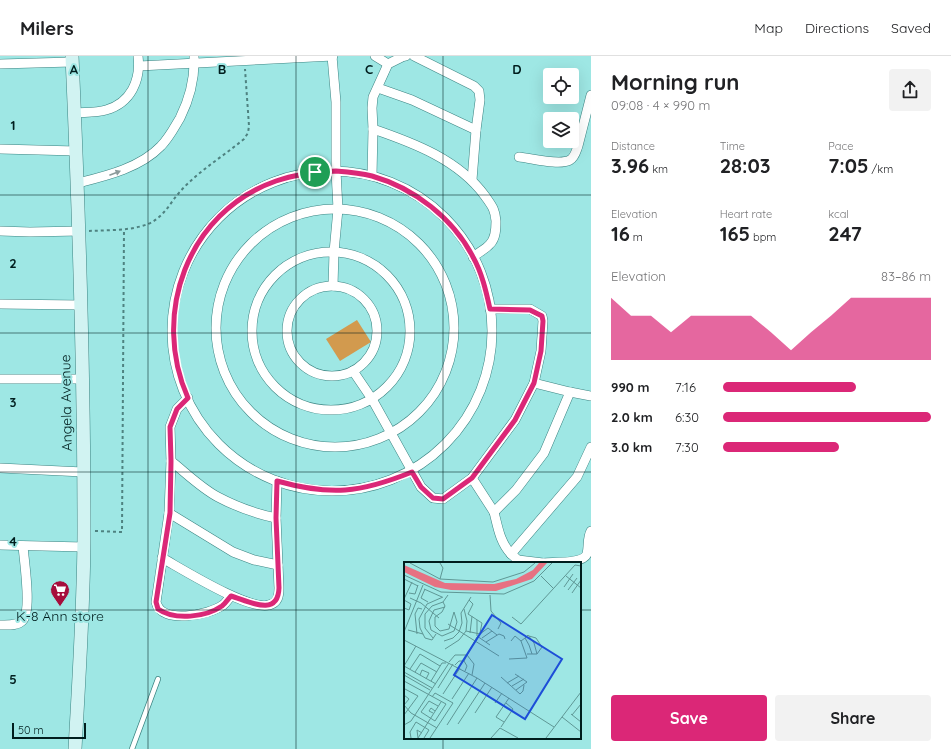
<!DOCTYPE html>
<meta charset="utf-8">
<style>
:root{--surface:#fff;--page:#f2f2f2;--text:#202124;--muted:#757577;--line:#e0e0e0;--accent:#db2777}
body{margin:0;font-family:Quicksand,sans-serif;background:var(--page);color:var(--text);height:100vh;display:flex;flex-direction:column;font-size:15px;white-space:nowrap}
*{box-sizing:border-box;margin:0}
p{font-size:13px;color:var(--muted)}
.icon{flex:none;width:22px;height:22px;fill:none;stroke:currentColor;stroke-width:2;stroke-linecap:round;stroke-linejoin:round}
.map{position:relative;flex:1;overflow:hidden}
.panel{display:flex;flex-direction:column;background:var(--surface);width:360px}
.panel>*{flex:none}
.controls{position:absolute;left:543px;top:12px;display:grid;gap:8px}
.controls a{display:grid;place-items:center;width:36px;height:36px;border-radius:4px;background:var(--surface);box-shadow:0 4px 16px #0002;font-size:20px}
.scale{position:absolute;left:12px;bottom:10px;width:74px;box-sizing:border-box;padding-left:4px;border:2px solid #001e1e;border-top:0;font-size:11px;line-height:14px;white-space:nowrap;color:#001e1e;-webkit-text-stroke:3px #9ee7e4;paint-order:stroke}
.pin{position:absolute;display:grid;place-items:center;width:34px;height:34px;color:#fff;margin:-17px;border:2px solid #fff;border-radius:50%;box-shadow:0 1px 4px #0007}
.round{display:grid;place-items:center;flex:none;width:42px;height:42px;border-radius:4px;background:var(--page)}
.head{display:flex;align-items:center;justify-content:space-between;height:68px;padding:0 20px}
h1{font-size:22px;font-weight:700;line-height:30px}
.stats{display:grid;grid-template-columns:repeat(3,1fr);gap:6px;height:68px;padding:4px 20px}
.stats div{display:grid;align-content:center}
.stats b{font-size:20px;font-weight:700}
.stats small{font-size:11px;font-weight:400}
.stats p{font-size:11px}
.chart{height:112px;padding:8px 20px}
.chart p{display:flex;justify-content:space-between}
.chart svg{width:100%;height:72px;margin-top:4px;fill:var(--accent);opacity:.7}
.primary-button{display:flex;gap:8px;margin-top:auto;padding:8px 20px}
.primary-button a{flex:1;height:46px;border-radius:4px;background:var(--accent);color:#fff;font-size:16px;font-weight:700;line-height:46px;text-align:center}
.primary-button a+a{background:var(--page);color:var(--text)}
ul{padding:0 20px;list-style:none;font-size:13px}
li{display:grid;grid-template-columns:64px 48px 1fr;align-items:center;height:30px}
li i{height:10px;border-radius:5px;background:var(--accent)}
header{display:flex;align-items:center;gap:24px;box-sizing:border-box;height:56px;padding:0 20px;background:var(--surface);border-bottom:1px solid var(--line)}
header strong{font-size:19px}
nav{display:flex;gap:22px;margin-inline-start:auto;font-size:14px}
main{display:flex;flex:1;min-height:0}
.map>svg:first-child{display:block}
</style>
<header>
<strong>Milers</strong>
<nav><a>Map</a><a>Directions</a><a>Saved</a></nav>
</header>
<main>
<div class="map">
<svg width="591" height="693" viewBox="0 0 591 693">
<rect width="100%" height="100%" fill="#9ee7e4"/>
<path fill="#d29a4e" d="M357,264L371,286L340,305L326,283Z"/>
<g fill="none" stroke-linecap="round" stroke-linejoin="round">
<g stroke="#3b8482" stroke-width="6">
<path id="service" d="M132,693L158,623"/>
</g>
<g stroke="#3b8482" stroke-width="10">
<g id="minor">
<path d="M332,0L336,46V115L338,153L334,196L333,230"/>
<path d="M375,0L388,8"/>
<path d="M414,0L474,30L479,35L480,44L476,74L472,124"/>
<path d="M0,8L72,6"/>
<path d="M139,10L333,0"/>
<path d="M378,32L412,44L476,74"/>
<path d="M74,57C84,56 96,57 106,54C131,47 141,24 138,0"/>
<path d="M373,73C414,87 459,104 485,140C492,150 495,153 496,165C496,172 496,182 490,188C486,193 479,196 473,201"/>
<path d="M0,93L76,95"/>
<path d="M519,101C531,102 559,110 570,104C575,101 576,95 578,90L591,39"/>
<circle cx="332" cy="275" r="160"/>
<path d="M372,120L373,73L372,52L373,41L388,8L402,1L406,0"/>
<path d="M78,127C106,120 140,112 161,90C169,82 174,72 180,62C190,42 195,22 194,0"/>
<circle cx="335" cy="272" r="119"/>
<path d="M0,175L30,176L79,175"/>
<circle cx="331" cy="275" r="79"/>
<circle cx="332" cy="275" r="45"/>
<path d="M0,248L81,249"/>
<path d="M353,315L372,343L421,431L433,442L443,443L472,422L515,364L534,327L541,295L543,265L542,260L530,253H490"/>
<path d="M0,323H82"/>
<path d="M570,336L591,340"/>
<path d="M188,342L177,353L170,371L171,405L169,457L156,546C161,569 209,559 223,549C226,547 228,543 231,540"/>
<path d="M171,405C186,417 201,432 218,441C235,450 257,458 276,462"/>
<path d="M0,412L83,416"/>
<path d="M472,422L494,456L516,434L544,397L570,336L534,327"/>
<path d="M494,456C498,472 500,486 511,498L577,421L591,391"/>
<path d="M169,457L233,496L254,504L278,509"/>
<path d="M0,489L84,491"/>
<path d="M511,498L518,504L543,507"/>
<path d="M162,502C182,513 249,555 269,549C278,547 279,540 279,532L276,462L277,425"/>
<path d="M544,507C554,506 583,508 587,498C589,491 587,482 591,475"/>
<path d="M0,569C8,569 18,570 23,564C32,554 24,504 23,490"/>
</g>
</g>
<g stroke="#3b8482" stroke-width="14">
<path id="secondary" d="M72,0C79,158 84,316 84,474C84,547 79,620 75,693"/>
</g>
<g stroke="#4e8280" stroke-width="2" stroke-dasharray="3 3" stroke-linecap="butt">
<path d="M89,175C108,174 130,175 148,168C160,163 167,153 174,143C193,118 220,103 244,83L248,77L249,70L245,13"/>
<path d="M95,475L122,476L124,173"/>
</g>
<use href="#service" stroke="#fff" stroke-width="4.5"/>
<use href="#minor" stroke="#fff" stroke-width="9"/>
<use href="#secondary" stroke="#d1f3f2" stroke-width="13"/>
</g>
<defs><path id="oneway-solid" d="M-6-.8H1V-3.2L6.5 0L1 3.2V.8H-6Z"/></defs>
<use fill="#8c9a9a" href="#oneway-solid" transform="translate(115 117) rotate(-21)"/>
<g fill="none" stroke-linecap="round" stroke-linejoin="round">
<g stroke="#fff" stroke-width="8">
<path id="route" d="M336,115C348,116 360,117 372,120C414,132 453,162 473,201C482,217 486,235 490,253L530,254L542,260L543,265L541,295L534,327L515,364L472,422L443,443L433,442L421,431L412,416C360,437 331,440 277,425L276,462L279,532C278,562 248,545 231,540C228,543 226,547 222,550C206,561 175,565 158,553L156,546L170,457L171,405L170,371L177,353L188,342C151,259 187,156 276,125C296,118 315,116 336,115Z"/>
</g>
<use href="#route" stroke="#db2777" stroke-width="5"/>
</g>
<path fill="none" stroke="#001e1e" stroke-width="1" stroke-opacity="0.55" d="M148,0V693M296,0V693M443,0V507M0,139H591M0,277H591M0,416H591M0,554H405M580,554H591M443,682V693"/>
<defs>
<g id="supermarket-pin" transform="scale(1)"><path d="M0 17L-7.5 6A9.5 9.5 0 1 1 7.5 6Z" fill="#a60d3c" stroke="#9ee7e4"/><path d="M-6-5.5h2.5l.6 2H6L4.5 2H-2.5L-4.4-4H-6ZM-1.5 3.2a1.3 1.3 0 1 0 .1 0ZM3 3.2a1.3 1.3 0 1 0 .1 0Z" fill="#fff"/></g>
</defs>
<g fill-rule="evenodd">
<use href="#supermarket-pin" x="60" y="534"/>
</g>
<g text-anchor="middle" stroke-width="4" stroke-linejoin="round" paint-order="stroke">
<g font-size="14" fill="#001e1e" stroke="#9ee7e4">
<text transform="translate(66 347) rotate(-91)" y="5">Angela Avenue</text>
</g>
<g font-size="14" fill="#001e1e" stroke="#9ee7e4">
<text x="60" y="565">K-8 Ann store</text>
</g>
</g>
<g transform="translate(404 506)">
<rect width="177" height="177" fill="#9ee7e4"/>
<path d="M135,1H143L128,17L92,29L47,28L31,25L0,10V3L41,21L90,22L112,17L129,8Z" fill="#e77182"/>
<path fill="none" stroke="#5f9795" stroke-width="1" d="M6,1L36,17L89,20L120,10L131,1M0,13L37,30L100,32L130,19L148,1M137,14L150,27M162,14L177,26M0,17L14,24M36,17L39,6L36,1M160,25L169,12M20,27L38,35M21,27L17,36L24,40M164,28L173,16M5,31L11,32L14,23M168,31L177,18M86,33L87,49L97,61L94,67M6,36L17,41L35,56M0,37L8,20M0,38L7,42L5,48L0,46M39,40L41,44L38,50L31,55V64L36,69L45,67L50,50L53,60L50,69L38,74L27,68L25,59L30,48L41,45M64,52L78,61L76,71M64,52L69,42L65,38M108,55L117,62L171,3L177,4M73,58V74L86,83M44,62L95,94M4,68L19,72M62,69L76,72L84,66L93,73M0,70L19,23M66,71L68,54M13,72L11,52L14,46L18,47M32,72L28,78L21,76L16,66L15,57L23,42L39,35M125,74L132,76L138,85L133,92M29,76L21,66V52L28,44L39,40L44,33M78,76L88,69M121,76L124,73L130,81L133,92H128M0,78L73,116L150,165M40,79L49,76L55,70L58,61L57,51L67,35M117,79L121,76L125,83L128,92H123M82,80L95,72L100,74L101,77M41,87L55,78L62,69L63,59L60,47M105,97L123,96L117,79L111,74L107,79M60,99L73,75M45,100L51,93H63L70,102L68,113M51,103L55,99H60L63,104L61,109M0,104L32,122M0,104L12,84M6,107L16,92L36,104M0,110L28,126M11,110L17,101L33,110M111,112L123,120L112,128M0,113L26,128M16,113L18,108L25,111L22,117M97,115L116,132L119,129L120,123M0,119L42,142L31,159L17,150L25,139L34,144M27,119L38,101H42M103,121L115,114M108,124L120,117M34,126L49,102M0,128L1,127L14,134L0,153M39,132L56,106M0,133L5,137L0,143M48,137L65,111M91,141L98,131M0,143L7,151L33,166M29,151L25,149L27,146L31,149M71,151L88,125M167,152L177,160M168,153L177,142M158,155L177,170M100,160L92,155L105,136M54,162L81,121M0,163L7,159L45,101M43,163L73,116M97,165L109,147L102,141M7,176L6,170L12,160L25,168L20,176M14,176L37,140M14,176L13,168L18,171M26,176L49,141L31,131L28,135M87,176L96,166L114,176M142,176L177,130"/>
<path fill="#1d4ed8" fill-opacity="0.15" stroke="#1d4ed8" stroke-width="2" d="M88,53L158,97L121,157L50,113Z"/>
<rect width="177" height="177" fill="none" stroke="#001e1e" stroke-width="2"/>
</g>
<g font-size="13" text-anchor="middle" font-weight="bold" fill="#001e1e" stroke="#9ee7e4" stroke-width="4" stroke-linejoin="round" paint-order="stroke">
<text x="74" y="18">A</text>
<text x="222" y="18">B</text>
<text x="369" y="18">C</text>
<text x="517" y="18">D</text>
<text x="13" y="74">1</text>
<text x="13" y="212">2</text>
<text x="13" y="351">3</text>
<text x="13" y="490">4</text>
<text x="13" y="628">5</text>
</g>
</svg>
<div class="controls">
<a><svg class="icon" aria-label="locate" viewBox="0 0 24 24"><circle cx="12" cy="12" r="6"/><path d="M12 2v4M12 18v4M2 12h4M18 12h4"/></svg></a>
<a><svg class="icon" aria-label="layers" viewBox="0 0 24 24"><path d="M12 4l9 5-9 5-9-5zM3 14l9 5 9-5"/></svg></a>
</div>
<div class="scale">50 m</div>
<div class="pin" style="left:315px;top:116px;background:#1e9e55"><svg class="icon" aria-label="arrive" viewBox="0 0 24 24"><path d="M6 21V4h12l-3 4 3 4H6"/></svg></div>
</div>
<section class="panel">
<div class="head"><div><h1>Morning run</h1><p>09:08 · 4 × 990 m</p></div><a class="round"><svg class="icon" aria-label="share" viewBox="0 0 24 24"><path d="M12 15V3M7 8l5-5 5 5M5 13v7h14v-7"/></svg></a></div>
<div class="stats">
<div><p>Distance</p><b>3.96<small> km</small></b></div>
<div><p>Time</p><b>28:03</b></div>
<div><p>Pace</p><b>7:05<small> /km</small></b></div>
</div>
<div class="stats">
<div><p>Elevation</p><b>16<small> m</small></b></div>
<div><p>Heart rate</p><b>165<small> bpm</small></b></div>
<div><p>kcal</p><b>247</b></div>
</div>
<div class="chart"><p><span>Elevation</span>83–86 m</p>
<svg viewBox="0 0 160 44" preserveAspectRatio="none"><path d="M0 44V6L10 17L20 17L30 27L40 17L50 17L60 17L70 17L80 27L90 38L100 27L110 17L120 6L130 6L140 6L150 6L160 6V44z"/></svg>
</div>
<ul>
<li><b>990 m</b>7:16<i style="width:64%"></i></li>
<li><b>2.0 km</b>6:30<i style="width:100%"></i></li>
<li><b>3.0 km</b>7:30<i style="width:56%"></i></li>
</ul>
<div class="primary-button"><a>Save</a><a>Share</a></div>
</section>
</main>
